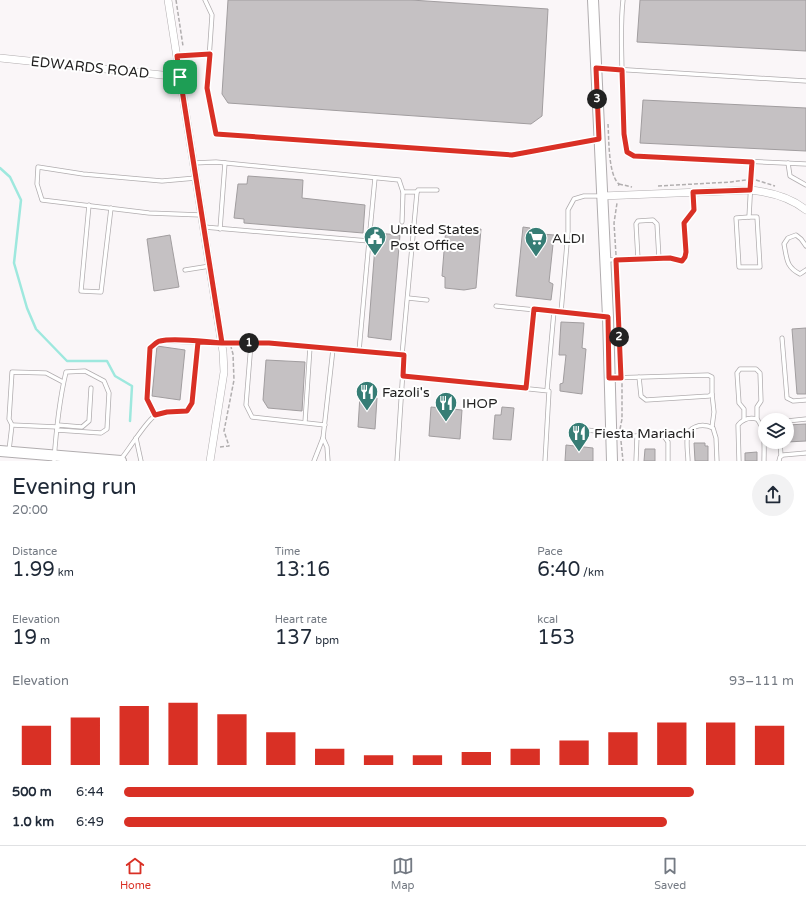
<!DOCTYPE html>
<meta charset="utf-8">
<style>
:root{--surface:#fff;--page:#f2f2f3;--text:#1f2937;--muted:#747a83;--line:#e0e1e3;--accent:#d93025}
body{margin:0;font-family:"Varela Round",sans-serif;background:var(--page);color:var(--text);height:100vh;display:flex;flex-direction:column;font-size:15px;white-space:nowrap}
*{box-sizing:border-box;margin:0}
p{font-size:13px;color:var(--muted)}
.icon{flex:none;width:22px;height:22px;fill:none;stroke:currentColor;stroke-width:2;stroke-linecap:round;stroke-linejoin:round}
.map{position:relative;height:461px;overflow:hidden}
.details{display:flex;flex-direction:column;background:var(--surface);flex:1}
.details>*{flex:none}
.fabs{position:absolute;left:758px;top:413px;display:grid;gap:8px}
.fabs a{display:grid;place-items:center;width:36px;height:36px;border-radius:50%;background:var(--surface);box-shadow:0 2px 6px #0003;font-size:20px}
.pin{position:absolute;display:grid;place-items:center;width:34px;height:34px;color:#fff;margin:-17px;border-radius:8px;box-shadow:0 2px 6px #0006}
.km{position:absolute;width:20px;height:20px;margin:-10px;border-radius:50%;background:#222;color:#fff;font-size:11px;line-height:20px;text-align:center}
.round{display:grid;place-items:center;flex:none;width:42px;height:42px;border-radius:21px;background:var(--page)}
.headline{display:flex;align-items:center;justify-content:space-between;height:68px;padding:0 12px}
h1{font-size:22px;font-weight:600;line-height:30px}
.figures{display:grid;grid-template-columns:repeat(3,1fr);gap:6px;height:68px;padding:4px 12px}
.figures div{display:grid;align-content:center}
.figures b{font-size:20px;font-weight:600}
.figures small{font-size:11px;font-weight:400}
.figures p{font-size:11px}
.chart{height:112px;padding:8px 12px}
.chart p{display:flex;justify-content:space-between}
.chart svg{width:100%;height:72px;margin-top:4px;stroke:var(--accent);stroke-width:6}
ul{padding:0 12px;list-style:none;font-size:13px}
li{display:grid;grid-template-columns:64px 48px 1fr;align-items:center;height:30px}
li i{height:10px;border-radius:5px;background:var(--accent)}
.tab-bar{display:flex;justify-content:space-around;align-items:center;height:56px;border-top:1px solid var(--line);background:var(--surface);font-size:11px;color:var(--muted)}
.tab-bar a{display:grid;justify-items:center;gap:2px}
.tab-bar .on{color:var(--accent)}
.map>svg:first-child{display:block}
</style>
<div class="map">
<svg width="806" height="461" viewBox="0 0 806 461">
<rect width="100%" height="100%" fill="#faf6f8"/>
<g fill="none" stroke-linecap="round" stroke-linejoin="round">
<path stroke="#9ee8de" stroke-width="2.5" d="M0,168L10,177L21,200L14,263L27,308L36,329L67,361H107L115,376L132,386L130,421"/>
</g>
<g fill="#c5c1c3" stroke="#a19d9f">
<path d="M228,0H411L548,9L542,116L531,124L228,103L222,94Z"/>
<path d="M640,0H806V51L637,42Z"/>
<path d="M643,100L806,108V151L640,143Z"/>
<path d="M248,176L303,180L302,198L365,205L363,233L244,223V219L234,218L238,184H247Z"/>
<path d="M446,227L481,229L476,288L464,290L445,288V277L442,276Z"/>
<path d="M523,227L530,228V233L554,235L549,282L553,284L551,300L516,296Z"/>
<path d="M376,233L400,235L391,340L368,337Z"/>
<path d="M170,235L179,287L154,291L147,239Z"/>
<path d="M561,322L584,323L582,348L586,349L582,394L560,391V384L563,383L566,355H559Z"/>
<path d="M806,328V394H797L792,329Z"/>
<path d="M157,346L185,350L180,400L152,396Z"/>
<path d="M266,360L305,362L302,411L268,408L263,400Z"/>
<path d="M360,395L377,398L375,429L358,427Z"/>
<path d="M431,407L462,410L460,439L429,436Z"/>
<path d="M502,407L514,408L511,440L493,439L495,415H501Z"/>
<path d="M806,424V441L787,442V425Z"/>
<path d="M694,443H705V446H708V461H695Z"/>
<path d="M566,445L593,448V461H565Z"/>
<path d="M645,449H655V461H644Z"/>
<path d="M757,452V461H745V453Z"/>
</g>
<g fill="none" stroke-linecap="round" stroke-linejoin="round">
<g stroke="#b1adaf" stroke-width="5">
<g id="lane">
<path d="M205,0L212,15L207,88L216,134L512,155L598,139"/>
<path d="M623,0C620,26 622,52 622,78C623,103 623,128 627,152L634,156L806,164"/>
<path d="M177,56L210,54"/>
<path d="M597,68L806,81"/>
<path d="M194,163L216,162L399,180L403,192L402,222"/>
<path d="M788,163L790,176L806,185"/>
<path d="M196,178L162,181L83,174L38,167L37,184L42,200L149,213L201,215"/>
<path d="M403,192H417"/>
<path d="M89,205L81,291L101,292L111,208"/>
<path d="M749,217H757L760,267H739L736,218Z"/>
<path d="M749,217L752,162"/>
<path d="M220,229L225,163"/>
<path d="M369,241L375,178"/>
<path d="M806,246L801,239L796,235L788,238L784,244C787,259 786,267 800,274L806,270"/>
<path d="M638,259L636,224L638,221L653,220L657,224L659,259"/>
<path d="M606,260L670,258L682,261L685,257L686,253L684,223L694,210L693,192"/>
<path d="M185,270L210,266"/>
<path d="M408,298L427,300"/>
<path d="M496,306L606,317"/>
<path d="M561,312L568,232V210L574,199L584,196H601"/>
<path d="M782,338L787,398L793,401L806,400"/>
<path d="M251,343L246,405L252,417L325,425"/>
<path d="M359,351L404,355L397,461"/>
<path d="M402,355L417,192L418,190H437"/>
<path d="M403,376L549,391L545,461"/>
<path d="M610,378L708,375L712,377V394L709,396L646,400L641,396L639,377"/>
<path d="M526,388L534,309"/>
<path d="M547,390L554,311"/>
<path d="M155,415L147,399L150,348L159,341L198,342"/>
<path d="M744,420V409L739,403L737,373L740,369H756L760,373L761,401L757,407V419"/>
<path d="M787,421L806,419"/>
<path d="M305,422L310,347"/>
<path d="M12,425L58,427"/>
<path d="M58,425L82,427L89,421L91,388"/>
<path d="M712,427L714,412L712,394"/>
<path d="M574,429L609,432"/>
<path d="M612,436H640L647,433H656L664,436L668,442V461"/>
<path d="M136,438L141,461"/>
<path d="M323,438L327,447L328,461"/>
<path d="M780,442L781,456"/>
<path d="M9,450L12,425L9,419L12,372L46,373L63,382"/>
<path d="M121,459C129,450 147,419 156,415C166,411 177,411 187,411L192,403L198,342L222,343H269L359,351L369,241L204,227"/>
<path d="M54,461C56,432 59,401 66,372L85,371L104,381L109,393L107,429L101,433L57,430"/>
<path d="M314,461L323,438L333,349"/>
<path d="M636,461L637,436"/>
<path d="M688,461C688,450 683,431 695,427C702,424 707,425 713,428L716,438L717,461"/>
<path d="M739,461L738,425C743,419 749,417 757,419C766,430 764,448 764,461"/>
<path d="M779,461L780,457L783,455L806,453"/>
</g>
</g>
<g stroke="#b1adaf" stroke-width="8">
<g id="street">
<path d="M168,0L223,352L224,372L210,461"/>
<path d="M0,58L181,77"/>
<path d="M602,196L750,190C770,192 790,197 806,210"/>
</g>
</g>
<g stroke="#b1adaf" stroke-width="12">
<g id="secondary">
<path d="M593,0L608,317L612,461"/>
<path d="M0,451L121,461"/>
</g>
</g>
<g stroke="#b1aeaf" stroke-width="1.5" stroke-dasharray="4 2" stroke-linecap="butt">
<path d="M176,0L183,46"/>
<path d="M608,124C609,138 608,175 619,184L618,187"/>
<path d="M756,180L775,186"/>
<path d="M619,184L632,187"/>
<path d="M658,186L731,182L746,180"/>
<path d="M616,255L614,223L617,203"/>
<path d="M616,265L621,373"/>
<path d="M620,429L622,419V383"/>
<path d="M621,441L623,461"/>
<path d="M220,447L229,446L224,431L234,380L233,354L231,347"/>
</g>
<use href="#lane" stroke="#fff" stroke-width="3.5"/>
<use href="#street" stroke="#fff" stroke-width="7"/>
<use href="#secondary" stroke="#fff" stroke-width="10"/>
</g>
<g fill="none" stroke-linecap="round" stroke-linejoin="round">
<g stroke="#fff" stroke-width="8">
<path id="route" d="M180,77L222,343C205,342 175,337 160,341C157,341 153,346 150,348L147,399L155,415L167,412L187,411L192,403L198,342L222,343H269L404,355L403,376L526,388L534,309L608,317L609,378H621L616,260L670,258L682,261L685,257L686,252L684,223L694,210L693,192L750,190L752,162L634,156L627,152L624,134L622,70L596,68L599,139L512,155L216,134L207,88L210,54L177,56L180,77"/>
</g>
<use href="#route" stroke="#d93025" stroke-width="5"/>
</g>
<defs>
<g id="civic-pin" transform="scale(1.15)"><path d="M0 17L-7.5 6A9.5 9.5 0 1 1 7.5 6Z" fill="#367d75" stroke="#fff"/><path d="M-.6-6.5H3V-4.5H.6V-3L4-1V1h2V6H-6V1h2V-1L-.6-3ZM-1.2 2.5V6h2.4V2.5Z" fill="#fff"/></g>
<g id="supermarket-pin" transform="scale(1.15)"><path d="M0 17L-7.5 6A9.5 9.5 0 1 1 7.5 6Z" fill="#367d75" stroke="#fff"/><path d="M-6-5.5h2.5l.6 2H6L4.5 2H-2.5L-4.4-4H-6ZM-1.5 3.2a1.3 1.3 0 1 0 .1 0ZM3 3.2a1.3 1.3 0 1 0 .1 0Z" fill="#fff"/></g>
<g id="restaurant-pin" transform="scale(1.15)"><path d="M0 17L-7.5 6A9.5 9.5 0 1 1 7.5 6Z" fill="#367d75" stroke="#fff"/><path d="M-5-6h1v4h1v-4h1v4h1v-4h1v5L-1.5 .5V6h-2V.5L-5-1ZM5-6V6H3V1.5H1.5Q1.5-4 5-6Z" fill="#fff"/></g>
</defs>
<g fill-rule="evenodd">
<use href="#civic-pin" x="375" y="237"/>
<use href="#supermarket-pin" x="536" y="238"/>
<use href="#restaurant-pin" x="367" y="392"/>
<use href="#restaurant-pin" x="446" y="403"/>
<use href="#restaurant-pin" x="579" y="433"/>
</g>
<g text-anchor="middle" stroke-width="4" stroke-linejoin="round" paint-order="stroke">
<g font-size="14" fill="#232222" stroke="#fff">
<text transform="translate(90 67) rotate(6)" y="5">EDWARDS ROAD</text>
</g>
<g font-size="14" fill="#232222" stroke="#fff" text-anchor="start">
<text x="390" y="234">United States<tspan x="390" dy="16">Post Office</tspan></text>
<text x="552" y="243">ALDI</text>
<text x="382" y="397">Fazoli's</text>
<text x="462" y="408">IHOP</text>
<text x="594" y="438">Fiesta Mariachi</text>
</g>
</g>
</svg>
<div class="fabs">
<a><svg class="icon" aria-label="layers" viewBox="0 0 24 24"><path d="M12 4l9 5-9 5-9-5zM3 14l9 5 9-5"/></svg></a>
</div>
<div class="pin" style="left:180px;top:77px;background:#1e9e55"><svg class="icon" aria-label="arrive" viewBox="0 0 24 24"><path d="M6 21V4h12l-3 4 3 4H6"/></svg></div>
<b class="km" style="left:249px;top:343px">1</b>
<b class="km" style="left:619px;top:337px">2</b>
<b class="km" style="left:597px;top:99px">3</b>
</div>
<section class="details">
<div class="headline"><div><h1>Evening run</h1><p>20:00</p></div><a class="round"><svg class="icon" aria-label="share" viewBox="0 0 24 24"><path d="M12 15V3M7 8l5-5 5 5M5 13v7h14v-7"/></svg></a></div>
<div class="figures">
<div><p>Distance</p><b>1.99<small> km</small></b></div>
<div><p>Time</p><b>13:16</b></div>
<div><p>Pace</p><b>6:40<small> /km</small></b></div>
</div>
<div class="figures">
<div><p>Elevation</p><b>19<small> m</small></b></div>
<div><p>Heart rate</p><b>137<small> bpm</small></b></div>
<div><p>kcal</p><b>153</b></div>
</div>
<div class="chart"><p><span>Elevation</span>93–111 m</p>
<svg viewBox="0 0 160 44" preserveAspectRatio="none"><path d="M5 44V20M15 44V15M25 44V8M35 44V6M45 44V13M55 44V24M65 44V34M75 44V38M85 44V38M95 44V36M105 44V34M115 44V29M125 44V24M135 44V18M145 44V18M155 44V20"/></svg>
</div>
<ul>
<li><b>500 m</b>6:44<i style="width:85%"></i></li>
<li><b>1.0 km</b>6:49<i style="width:81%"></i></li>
</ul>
</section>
<nav class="tab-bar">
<a class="on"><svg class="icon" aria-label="home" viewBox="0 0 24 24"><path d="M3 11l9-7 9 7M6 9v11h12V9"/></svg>Home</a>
<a><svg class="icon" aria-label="map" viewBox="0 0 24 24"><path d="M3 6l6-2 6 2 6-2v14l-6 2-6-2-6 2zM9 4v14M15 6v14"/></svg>Map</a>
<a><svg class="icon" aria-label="saved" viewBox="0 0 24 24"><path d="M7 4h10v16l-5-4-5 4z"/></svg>Saved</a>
</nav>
